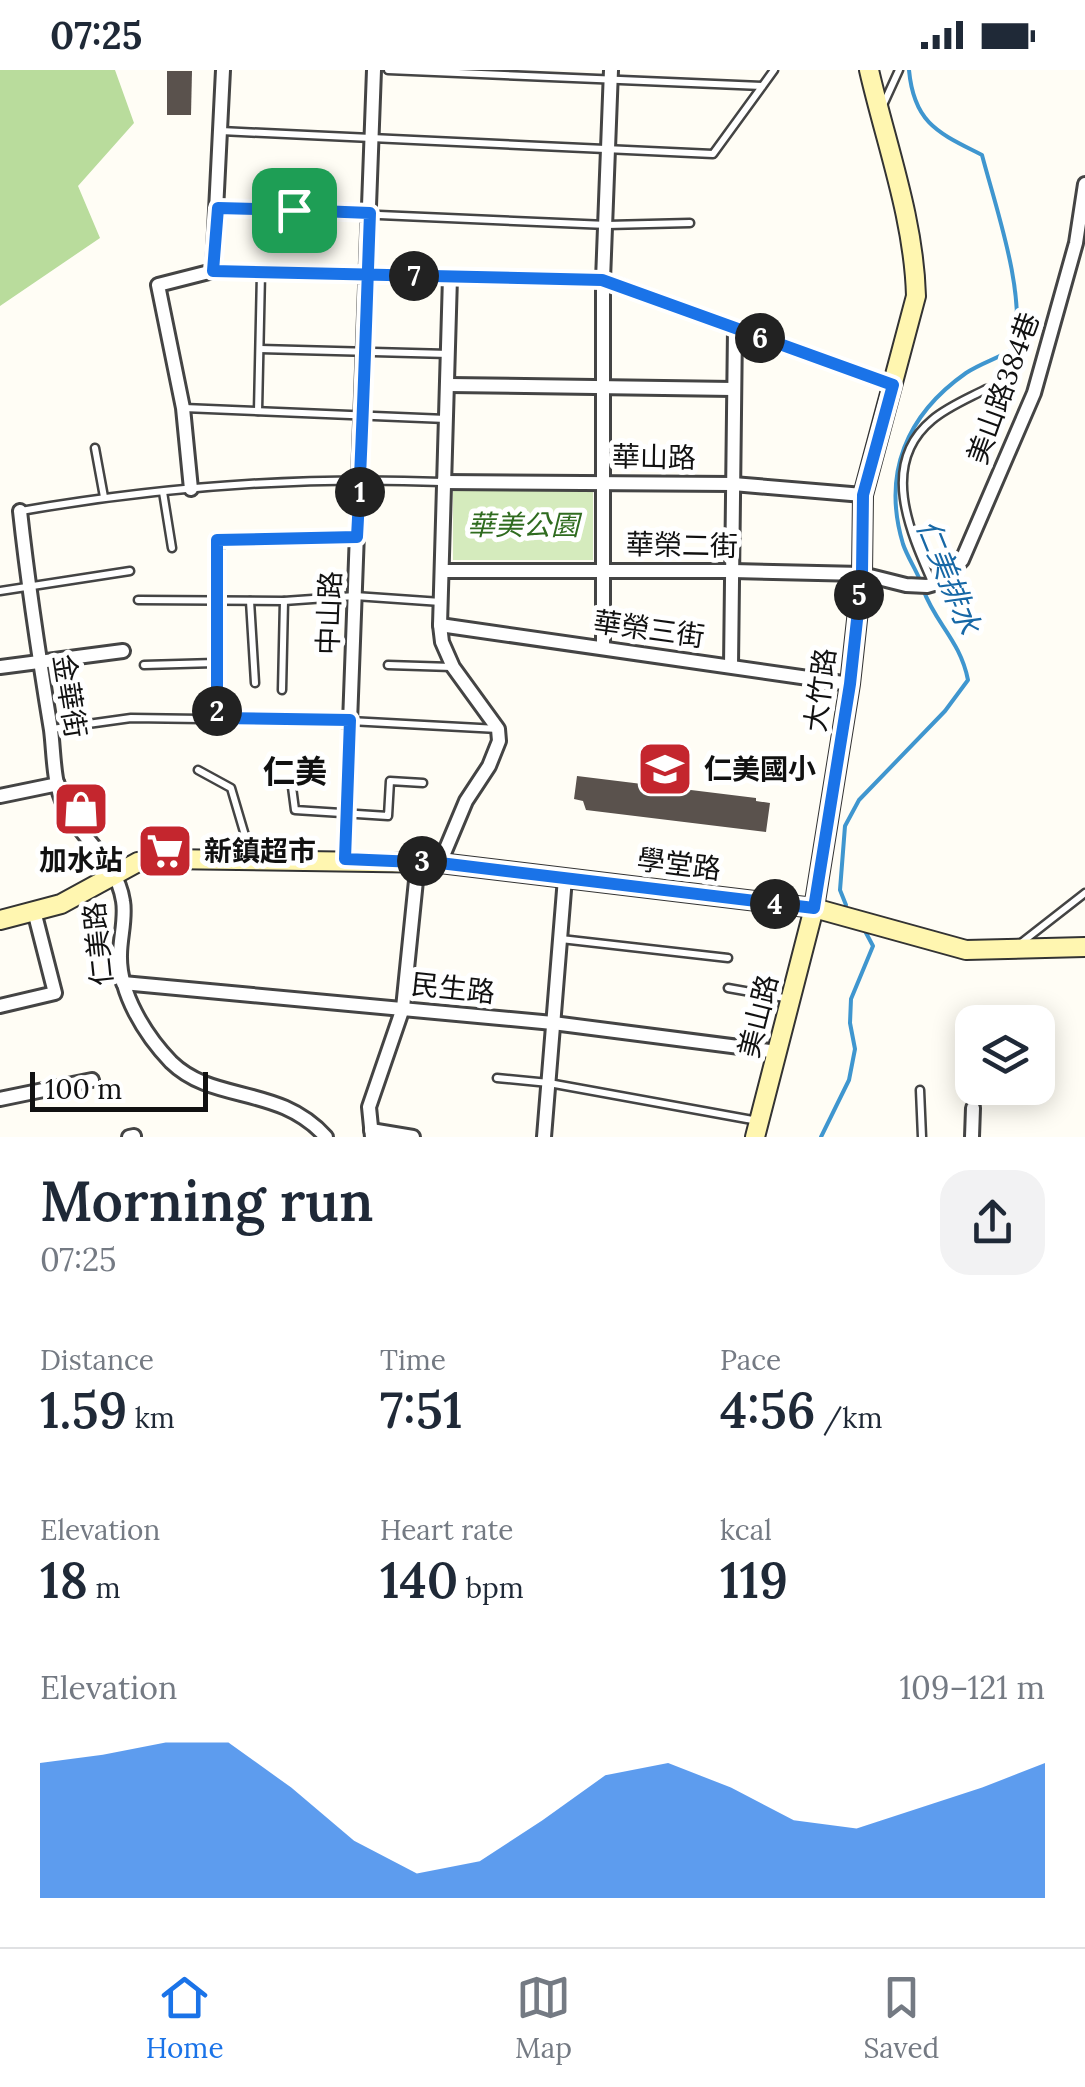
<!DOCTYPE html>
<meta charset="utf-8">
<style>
:root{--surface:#fff;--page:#f2f2f3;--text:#1f2937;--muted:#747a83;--line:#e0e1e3;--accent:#1a73e8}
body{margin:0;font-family:Lora,"Noto Sans TC",serif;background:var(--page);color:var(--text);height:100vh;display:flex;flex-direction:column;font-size:38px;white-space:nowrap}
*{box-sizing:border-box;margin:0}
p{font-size:32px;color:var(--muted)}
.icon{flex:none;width:55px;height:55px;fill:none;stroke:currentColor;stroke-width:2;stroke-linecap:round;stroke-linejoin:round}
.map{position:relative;height:1067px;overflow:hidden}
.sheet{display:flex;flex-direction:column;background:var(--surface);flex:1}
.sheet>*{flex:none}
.fabs{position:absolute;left:955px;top:935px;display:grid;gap:20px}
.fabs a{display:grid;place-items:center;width:100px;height:100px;border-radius:20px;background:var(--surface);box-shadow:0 5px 25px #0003;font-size:50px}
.scale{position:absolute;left:30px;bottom:25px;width:178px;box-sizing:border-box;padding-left:10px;border:5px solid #111;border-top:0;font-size:28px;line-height:35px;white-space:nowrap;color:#111;-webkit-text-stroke:8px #fff;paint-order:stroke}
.pin{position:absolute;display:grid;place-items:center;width:85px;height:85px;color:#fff;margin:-42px;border-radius:20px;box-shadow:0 5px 15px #0006}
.km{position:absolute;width:50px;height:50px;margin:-25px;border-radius:50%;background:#222;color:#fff;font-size:28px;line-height:50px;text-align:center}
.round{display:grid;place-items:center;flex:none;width:105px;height:105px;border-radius:30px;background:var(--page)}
.summary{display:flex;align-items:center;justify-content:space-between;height:170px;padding:0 40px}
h1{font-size:55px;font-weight:600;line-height:75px}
.stats{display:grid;grid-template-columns:repeat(3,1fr);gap:15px;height:170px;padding:10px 40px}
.stats div{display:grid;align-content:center}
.stats b{font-size:50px;font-weight:600}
.stats small{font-size:28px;font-weight:400}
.stats p{font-size:28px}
.chart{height:280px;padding:20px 40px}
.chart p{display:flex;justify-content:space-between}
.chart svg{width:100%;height:180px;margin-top:10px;fill:var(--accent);opacity:.7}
.status{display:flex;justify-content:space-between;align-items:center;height:70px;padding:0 50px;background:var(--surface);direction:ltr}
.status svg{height:28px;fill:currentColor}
.menu{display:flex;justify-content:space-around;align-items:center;height:140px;border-top:2px solid var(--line);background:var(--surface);font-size:28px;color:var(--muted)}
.menu a{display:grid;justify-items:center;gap:5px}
.menu .current{color:var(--accent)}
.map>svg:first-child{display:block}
</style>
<div class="status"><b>07:25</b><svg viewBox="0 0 49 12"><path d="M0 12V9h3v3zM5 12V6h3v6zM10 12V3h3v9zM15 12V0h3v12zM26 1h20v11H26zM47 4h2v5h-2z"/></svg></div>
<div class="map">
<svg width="1085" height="1067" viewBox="0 0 1085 1067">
<rect width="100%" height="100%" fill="#fffdf5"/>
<rect fill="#d5ebbd" x="453" y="420" width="140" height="70"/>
<path fill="#b9dc9c" d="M0,0H115L134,53L78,116L100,168L0,236Z"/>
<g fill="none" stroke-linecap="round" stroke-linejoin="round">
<g stroke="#3f96cf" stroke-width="4">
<path d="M909,0C914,54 939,63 982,85C997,142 1025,220 1015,278C999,288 981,293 966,303C906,345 882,404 903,474C907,486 915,498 920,510"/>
<path d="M846,835L840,820L845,756L859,730L945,641L968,610C960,570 935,553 923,519"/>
<path d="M821,1067L849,1010L855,979L850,953L851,929L873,876L865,861"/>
</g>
</g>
<g fill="#5a524d">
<path d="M167,1H192L191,45H167Z"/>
<path d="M577,706L756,728V731L770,733L766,762L586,740L583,731L574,729Z"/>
</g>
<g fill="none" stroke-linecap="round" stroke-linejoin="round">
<g stroke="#444" stroke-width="11">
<g id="lane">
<path d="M388,0L762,16"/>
<path d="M883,35L899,0"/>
<path d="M221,61L713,84L774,0"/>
<path d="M218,138L607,155L690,153"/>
<path d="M260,279L449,284"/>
<path d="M184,338L446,349"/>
<path d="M258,341L261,203"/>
<path d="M95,378L104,427"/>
<path d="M163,422L172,478"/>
<path d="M21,441C160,417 301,406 442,412"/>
<path d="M218,470L356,467"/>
<path d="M933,514C910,462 879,394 932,350C947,337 969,328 986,319"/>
<path d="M0,521L130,501"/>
<path d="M138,530L284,531L355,526L441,532"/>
<path d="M250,531L255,613"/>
<path d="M144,595L215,593"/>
<path d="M388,595L452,597"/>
<path d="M282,620L284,531"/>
<path d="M52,659L131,648L350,651L498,659"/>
<path d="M198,700L231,718L252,789"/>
<path d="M292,717L295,740L388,746L390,711L423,713"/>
<path d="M561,869L728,888"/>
<path d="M1021,873L1085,823"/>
<path d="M728,918L790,929"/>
<path d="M497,1008L549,1013L758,1051"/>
<path d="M920,1020L922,1067"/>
</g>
</g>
<g stroke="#444" stroke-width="18">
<g id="street">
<path d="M213,201L223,0"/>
<path d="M449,315L733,319"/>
<path d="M443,412L733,414L863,425"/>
<path d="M191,419L183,338L158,215L213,201L603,210L893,315"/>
<path d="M20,441C28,515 39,587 51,660C54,683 53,713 64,735C81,769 117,791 123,831C126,848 120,868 120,885C119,923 145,965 171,992C214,1034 278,1014 326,1067"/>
<path d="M217,470V649"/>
<path d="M442,501H733L862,504L906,515L927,516L941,512L962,490L1034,323L1076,173L1085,114"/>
<path d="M440,555L850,614"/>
<path d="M603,577V210L611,0"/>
<path d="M731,596L735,259"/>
<path d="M0,597L123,581"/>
<path d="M0,726L58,714"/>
<path d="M345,789L374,0"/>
<path d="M440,793L466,731L489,696L499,671L498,659L453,597L442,572L440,555L450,207"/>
<path d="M123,913L553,953L778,982"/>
<path d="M0,936L55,923L34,841"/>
<path d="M0,1029L92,1010"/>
<path d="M371,1060L413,1067"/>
<path d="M129,1067L134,1066"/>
<path d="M372,1067L369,1037L403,938L418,791"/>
<path d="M544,1067L565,808"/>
<path d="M972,1067L973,1038"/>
</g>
</g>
<g stroke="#333" stroke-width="22">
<g id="secondary">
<path d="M0,850L61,834L138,792L165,789L440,793L814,838L966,880L1085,877"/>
<path d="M755,1067L814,838L850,614L862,504L863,425L916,226C914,149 886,74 869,0"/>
</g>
</g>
<use href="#lane" stroke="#fff" stroke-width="6"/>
<use href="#street" stroke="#fff" stroke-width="12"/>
<use href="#secondary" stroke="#fff6b0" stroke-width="18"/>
</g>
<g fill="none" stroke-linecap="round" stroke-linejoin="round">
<g stroke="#fff" stroke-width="20">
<path id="route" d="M294,140L370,143C366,251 363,359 357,467L217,470V648L350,650L345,789L440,793L814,838L850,614L862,504L863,425L893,315L602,210L213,201L218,138L294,140"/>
</g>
<use href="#route" stroke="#1a73e8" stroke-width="12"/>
</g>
<defs>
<g id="school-square" transform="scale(2.875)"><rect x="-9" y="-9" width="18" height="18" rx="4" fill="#c4262e" stroke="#fff"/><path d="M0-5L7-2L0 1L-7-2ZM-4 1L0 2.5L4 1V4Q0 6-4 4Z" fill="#fff"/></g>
<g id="shop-square" transform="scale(2.875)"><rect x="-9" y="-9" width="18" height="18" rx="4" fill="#c4262e" stroke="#fff"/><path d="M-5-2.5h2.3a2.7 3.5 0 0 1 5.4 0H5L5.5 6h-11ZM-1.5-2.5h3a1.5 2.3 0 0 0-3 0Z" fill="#fff"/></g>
<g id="supermarket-square" transform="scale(2.875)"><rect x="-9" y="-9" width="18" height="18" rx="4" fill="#c4262e" stroke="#fff"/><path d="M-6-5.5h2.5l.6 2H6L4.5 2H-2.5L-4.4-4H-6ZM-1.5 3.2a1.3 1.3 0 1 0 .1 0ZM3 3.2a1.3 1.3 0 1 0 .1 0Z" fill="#fff"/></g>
</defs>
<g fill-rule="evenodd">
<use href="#school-square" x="665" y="699"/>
<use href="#shop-square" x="81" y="739"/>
<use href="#supermarket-square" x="165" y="781"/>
</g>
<g text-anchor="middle" stroke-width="10" stroke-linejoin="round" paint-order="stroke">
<g font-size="28" fill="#111" stroke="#fff">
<text transform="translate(1003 318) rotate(-70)" y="10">美山路384巷</text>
<text transform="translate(654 387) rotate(1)" y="10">華山路</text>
<text transform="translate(682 475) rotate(1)" y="10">華榮二街</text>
<text transform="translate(329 543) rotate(-88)" y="10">中山路</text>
<text transform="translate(649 559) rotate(8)" y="10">華榮三街</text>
<text transform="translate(820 620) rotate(-83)" y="10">大竹路</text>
<text transform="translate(70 626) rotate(81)" y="10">金華街</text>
<text transform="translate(679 794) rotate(7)" y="10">學堂路</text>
<text transform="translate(98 874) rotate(-96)" y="10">仁美路</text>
<text transform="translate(453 918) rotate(6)" y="10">民生路</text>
<text transform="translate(758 946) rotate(-76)" y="10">美山路</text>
</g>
<g font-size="28" font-style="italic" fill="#2f6b1f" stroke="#fff">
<text x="523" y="465">華美公園</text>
</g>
<g font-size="28" font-weight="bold" fill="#111" stroke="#fff" text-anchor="start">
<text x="704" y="709">仁美國小</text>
<text x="204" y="791">新鎮超市</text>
<text x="81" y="800" text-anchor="middle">加水站</text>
</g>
<g font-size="30" font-style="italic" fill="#1768a6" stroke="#fff">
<text transform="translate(948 507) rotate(68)" y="10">仁美排水</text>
</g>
<g font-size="32" font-weight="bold" fill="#111" stroke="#fff">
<text x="295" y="713">仁美</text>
</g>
</g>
</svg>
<div class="fabs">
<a><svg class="icon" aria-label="layers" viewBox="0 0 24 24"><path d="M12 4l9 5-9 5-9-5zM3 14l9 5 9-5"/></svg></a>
</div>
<div class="scale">100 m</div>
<div class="pin" style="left:294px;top:140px;background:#1e9e55"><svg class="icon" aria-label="arrive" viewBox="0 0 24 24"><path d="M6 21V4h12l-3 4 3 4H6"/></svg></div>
<b class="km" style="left:360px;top:422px">1</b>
<b class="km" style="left:217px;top:641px">2</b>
<b class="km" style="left:422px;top:791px">3</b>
<b class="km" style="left:775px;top:834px">4</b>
<b class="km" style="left:859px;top:525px">5</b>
<b class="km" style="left:760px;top:268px">6</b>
<b class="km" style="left:414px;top:206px">7</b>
</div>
<section class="sheet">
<div class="summary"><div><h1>Morning run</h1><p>07:25</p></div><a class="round"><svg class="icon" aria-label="share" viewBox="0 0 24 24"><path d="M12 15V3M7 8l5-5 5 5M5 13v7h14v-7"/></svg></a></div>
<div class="stats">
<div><p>Distance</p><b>1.59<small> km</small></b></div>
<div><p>Time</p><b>7:51</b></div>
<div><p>Pace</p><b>4:56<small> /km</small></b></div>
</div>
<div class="stats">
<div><p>Elevation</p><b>18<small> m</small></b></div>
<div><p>Heart rate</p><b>140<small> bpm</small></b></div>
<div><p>kcal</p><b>119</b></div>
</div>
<div class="chart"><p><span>Elevation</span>109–121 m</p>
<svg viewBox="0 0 160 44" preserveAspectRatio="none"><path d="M0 44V11L10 9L20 6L30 6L40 17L50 30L60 38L70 35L80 25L90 14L100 11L110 17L120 25L130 27L140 22L150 17L160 11V44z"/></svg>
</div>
</section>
<nav class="menu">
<a class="current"><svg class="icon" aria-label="home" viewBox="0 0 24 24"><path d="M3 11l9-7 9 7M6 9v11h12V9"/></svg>Home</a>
<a><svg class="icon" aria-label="map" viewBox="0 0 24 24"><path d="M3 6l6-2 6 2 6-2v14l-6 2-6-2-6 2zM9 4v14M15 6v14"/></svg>Map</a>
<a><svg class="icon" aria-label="saved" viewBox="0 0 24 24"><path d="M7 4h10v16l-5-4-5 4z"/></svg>Saved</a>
</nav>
